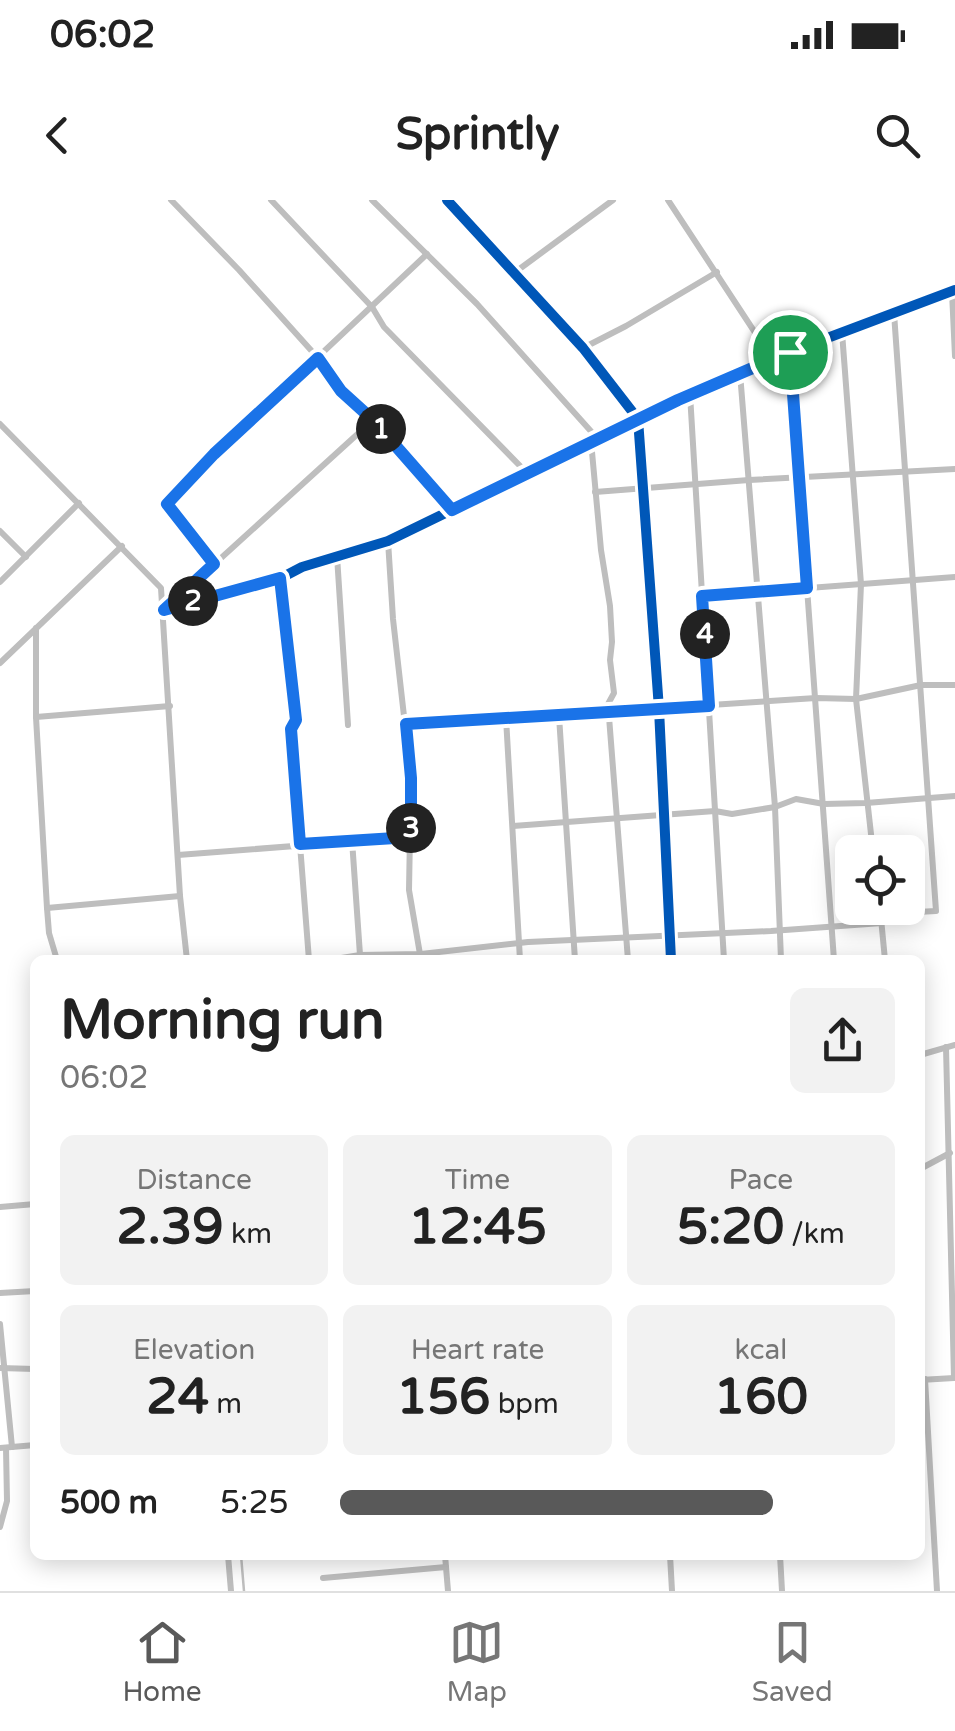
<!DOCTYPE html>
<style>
:root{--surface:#fff;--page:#f2f2f2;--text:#222;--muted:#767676;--line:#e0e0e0;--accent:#595959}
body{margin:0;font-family:"Varela Round",sans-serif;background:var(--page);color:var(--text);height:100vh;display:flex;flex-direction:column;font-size:38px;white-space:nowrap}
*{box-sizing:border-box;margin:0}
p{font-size:32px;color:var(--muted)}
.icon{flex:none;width:55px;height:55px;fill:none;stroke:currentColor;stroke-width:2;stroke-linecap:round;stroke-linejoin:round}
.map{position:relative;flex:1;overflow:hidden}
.details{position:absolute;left:30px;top:755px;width:895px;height:605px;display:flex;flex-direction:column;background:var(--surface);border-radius:15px;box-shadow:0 5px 25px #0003}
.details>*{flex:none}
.tools{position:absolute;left:835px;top:635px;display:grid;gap:20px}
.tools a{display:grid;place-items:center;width:90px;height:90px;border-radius:15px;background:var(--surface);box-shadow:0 5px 25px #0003;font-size:50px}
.pin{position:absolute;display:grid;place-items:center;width:85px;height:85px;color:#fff;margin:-42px;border:5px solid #fff;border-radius:50%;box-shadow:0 2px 10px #0007}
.km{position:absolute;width:50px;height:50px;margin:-25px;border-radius:50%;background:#222;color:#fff;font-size:28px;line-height:50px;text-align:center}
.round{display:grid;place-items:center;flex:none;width:105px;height:105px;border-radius:15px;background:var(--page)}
.headline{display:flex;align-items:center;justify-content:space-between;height:170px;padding:0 30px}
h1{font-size:55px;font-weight:800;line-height:75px}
.metrics{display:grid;grid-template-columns:repeat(3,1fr);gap:15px;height:170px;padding:10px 30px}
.metrics div{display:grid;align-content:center;border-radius:15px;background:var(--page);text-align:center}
.metrics b{font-size:50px;font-weight:800}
.metrics small{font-size:28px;font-weight:400}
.metrics p{font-size:28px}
ul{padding:0 30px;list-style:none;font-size:32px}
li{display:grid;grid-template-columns:160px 120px 1fr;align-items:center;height:75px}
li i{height:25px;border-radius:12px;background:var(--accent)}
.status{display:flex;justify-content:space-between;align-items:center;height:70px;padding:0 50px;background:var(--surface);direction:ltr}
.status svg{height:28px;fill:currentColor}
header{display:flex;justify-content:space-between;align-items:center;height:130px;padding:0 30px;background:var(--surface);font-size:45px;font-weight:800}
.dock{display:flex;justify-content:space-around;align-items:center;height:140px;border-top:2px solid var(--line);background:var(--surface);font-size:28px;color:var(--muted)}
.dock a{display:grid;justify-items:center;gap:5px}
.dock .on{color:var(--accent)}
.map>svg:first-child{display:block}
</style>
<div class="status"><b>06:02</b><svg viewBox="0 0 49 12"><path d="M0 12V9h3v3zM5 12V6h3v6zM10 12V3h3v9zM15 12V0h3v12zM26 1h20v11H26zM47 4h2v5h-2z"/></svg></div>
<header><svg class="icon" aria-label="back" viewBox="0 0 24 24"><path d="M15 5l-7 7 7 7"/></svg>Sprintly<svg class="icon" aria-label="search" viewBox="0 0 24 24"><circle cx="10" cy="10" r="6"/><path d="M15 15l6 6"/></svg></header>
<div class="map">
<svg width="955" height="1391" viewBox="0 0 955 1391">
<rect width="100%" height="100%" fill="#fff"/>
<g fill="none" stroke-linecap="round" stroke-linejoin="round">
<path stroke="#bfbfbf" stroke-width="2.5" d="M241,1355L244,1391"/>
<g stroke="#bebebe" stroke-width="6">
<path d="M171,0L239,70L318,158L341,191L373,220L452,310"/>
<path d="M271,0L372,107L384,127L527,273"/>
<path d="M372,0L477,104L597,238"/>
<path d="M447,0L583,148L638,219L659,509L671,760"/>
<path d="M668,0L773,160"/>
<path d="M514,73L613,0"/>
<path d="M952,92L955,156"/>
<path d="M842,132L861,384L856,499L873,652"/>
<path d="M583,148L626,126L717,72"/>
<path d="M790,153L834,760"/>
<path d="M740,173L775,607L781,760"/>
<path d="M690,194L724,760"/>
<path d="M0,224L161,388L180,696L187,760"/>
<path d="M591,241L601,350L610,406L612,442L610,460L614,493L608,504L628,760"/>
<path d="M595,292L749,280L955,269"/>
<path d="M0,331L26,357"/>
<path d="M388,341L393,419L411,578L409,690L421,760"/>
<path d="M337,356L348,525"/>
<path d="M214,364L167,304L214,255L427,54"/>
<path d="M281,378L296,520L291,529L309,760"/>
<path d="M0,382L79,303"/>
<path d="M702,396L955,377"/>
<path d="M165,409L373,220"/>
<path d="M164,410L225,391L281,378L302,367L388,341L678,200L830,137L955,90"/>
<path d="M36,428V517L47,708L49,733L57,760"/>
<path d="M0,463L122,346"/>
<path d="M559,516L575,760"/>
<path d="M36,517L170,506"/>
<path d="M506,518L520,760"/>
<path d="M405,525L816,498L856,499L921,485H955"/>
<path d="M513,626L715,611L732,614L775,607L796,599L824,604L866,603L955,596"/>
<path d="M352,640L360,755"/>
<path d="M178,655L411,637"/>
<path d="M47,708L180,696"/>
<path d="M880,708L885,760"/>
<path d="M880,714L936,711L894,113"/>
<path d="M329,760L360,755L421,754L528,742L771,731L882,723"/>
<path d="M946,847L954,1178"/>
<path d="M920,855L955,845"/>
<path d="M920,969L950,953"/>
<path d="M0,1007L35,1004"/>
<path d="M0,1093L35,1091"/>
<path d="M0,1124L12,1247"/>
<path d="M0,1168L35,1169"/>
<path d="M925,1179L937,1391"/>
<path d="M920,1180L954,1178"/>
<path d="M0,1248L35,1245"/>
<path d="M0,1327L7,1301L6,1248"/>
<path d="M228,1355L231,1391"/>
<path d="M445,1355L448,1391"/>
<path d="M670,1355L672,1391"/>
<path d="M780,1355L782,1391"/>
<path d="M323,1378L446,1367"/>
</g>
<g stroke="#fff" stroke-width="16">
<g id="cycleway">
<path d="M447,0L583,148L638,219L659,509L671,760"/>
<path d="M164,410L225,391L281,378L302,367L388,341L678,200L830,137L955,90"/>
</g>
</g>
<use href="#cycleway" stroke="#0057b8" stroke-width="10"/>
</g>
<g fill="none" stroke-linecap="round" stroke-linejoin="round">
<g stroke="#fff" stroke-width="20">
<path id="route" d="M790,152L807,388L702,396L709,506L406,524L411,578V637L300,644L291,529L296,520L280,378L164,410L214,364L167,304L214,254L318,158L341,191L373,220L452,310L678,200Z"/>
</g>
<use href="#route" stroke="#1a73e8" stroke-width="12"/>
</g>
</svg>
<div class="tools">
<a><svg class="icon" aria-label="locate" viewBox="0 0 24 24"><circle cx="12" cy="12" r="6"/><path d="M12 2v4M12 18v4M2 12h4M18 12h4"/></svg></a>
</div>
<div class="pin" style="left:790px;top:152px;background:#1e9e55"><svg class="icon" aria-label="arrive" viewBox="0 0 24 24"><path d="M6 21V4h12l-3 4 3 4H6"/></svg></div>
<b class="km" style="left:381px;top:229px">1</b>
<b class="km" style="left:193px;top:401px">2</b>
<b class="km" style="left:411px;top:628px">3</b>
<b class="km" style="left:705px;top:434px">4</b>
<section class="details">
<div class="headline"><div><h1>Morning run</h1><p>06:02</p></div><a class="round"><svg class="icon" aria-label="share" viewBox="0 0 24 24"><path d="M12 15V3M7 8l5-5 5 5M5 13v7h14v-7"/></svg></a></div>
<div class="metrics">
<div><p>Distance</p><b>2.39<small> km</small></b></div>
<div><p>Time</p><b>12:45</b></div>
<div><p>Pace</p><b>5:20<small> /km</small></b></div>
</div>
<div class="metrics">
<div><p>Elevation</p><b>24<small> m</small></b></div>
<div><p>Heart rate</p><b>156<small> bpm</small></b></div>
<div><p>kcal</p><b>160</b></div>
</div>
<ul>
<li><b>500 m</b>5:25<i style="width:78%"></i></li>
</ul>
</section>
</div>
<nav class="dock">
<a class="on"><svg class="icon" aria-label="home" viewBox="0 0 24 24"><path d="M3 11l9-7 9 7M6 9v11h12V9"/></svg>Home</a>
<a><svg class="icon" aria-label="map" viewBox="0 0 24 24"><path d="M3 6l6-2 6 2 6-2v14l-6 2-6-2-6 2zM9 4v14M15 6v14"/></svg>Map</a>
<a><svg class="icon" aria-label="saved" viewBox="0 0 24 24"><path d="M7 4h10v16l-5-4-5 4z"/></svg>Saved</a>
</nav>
